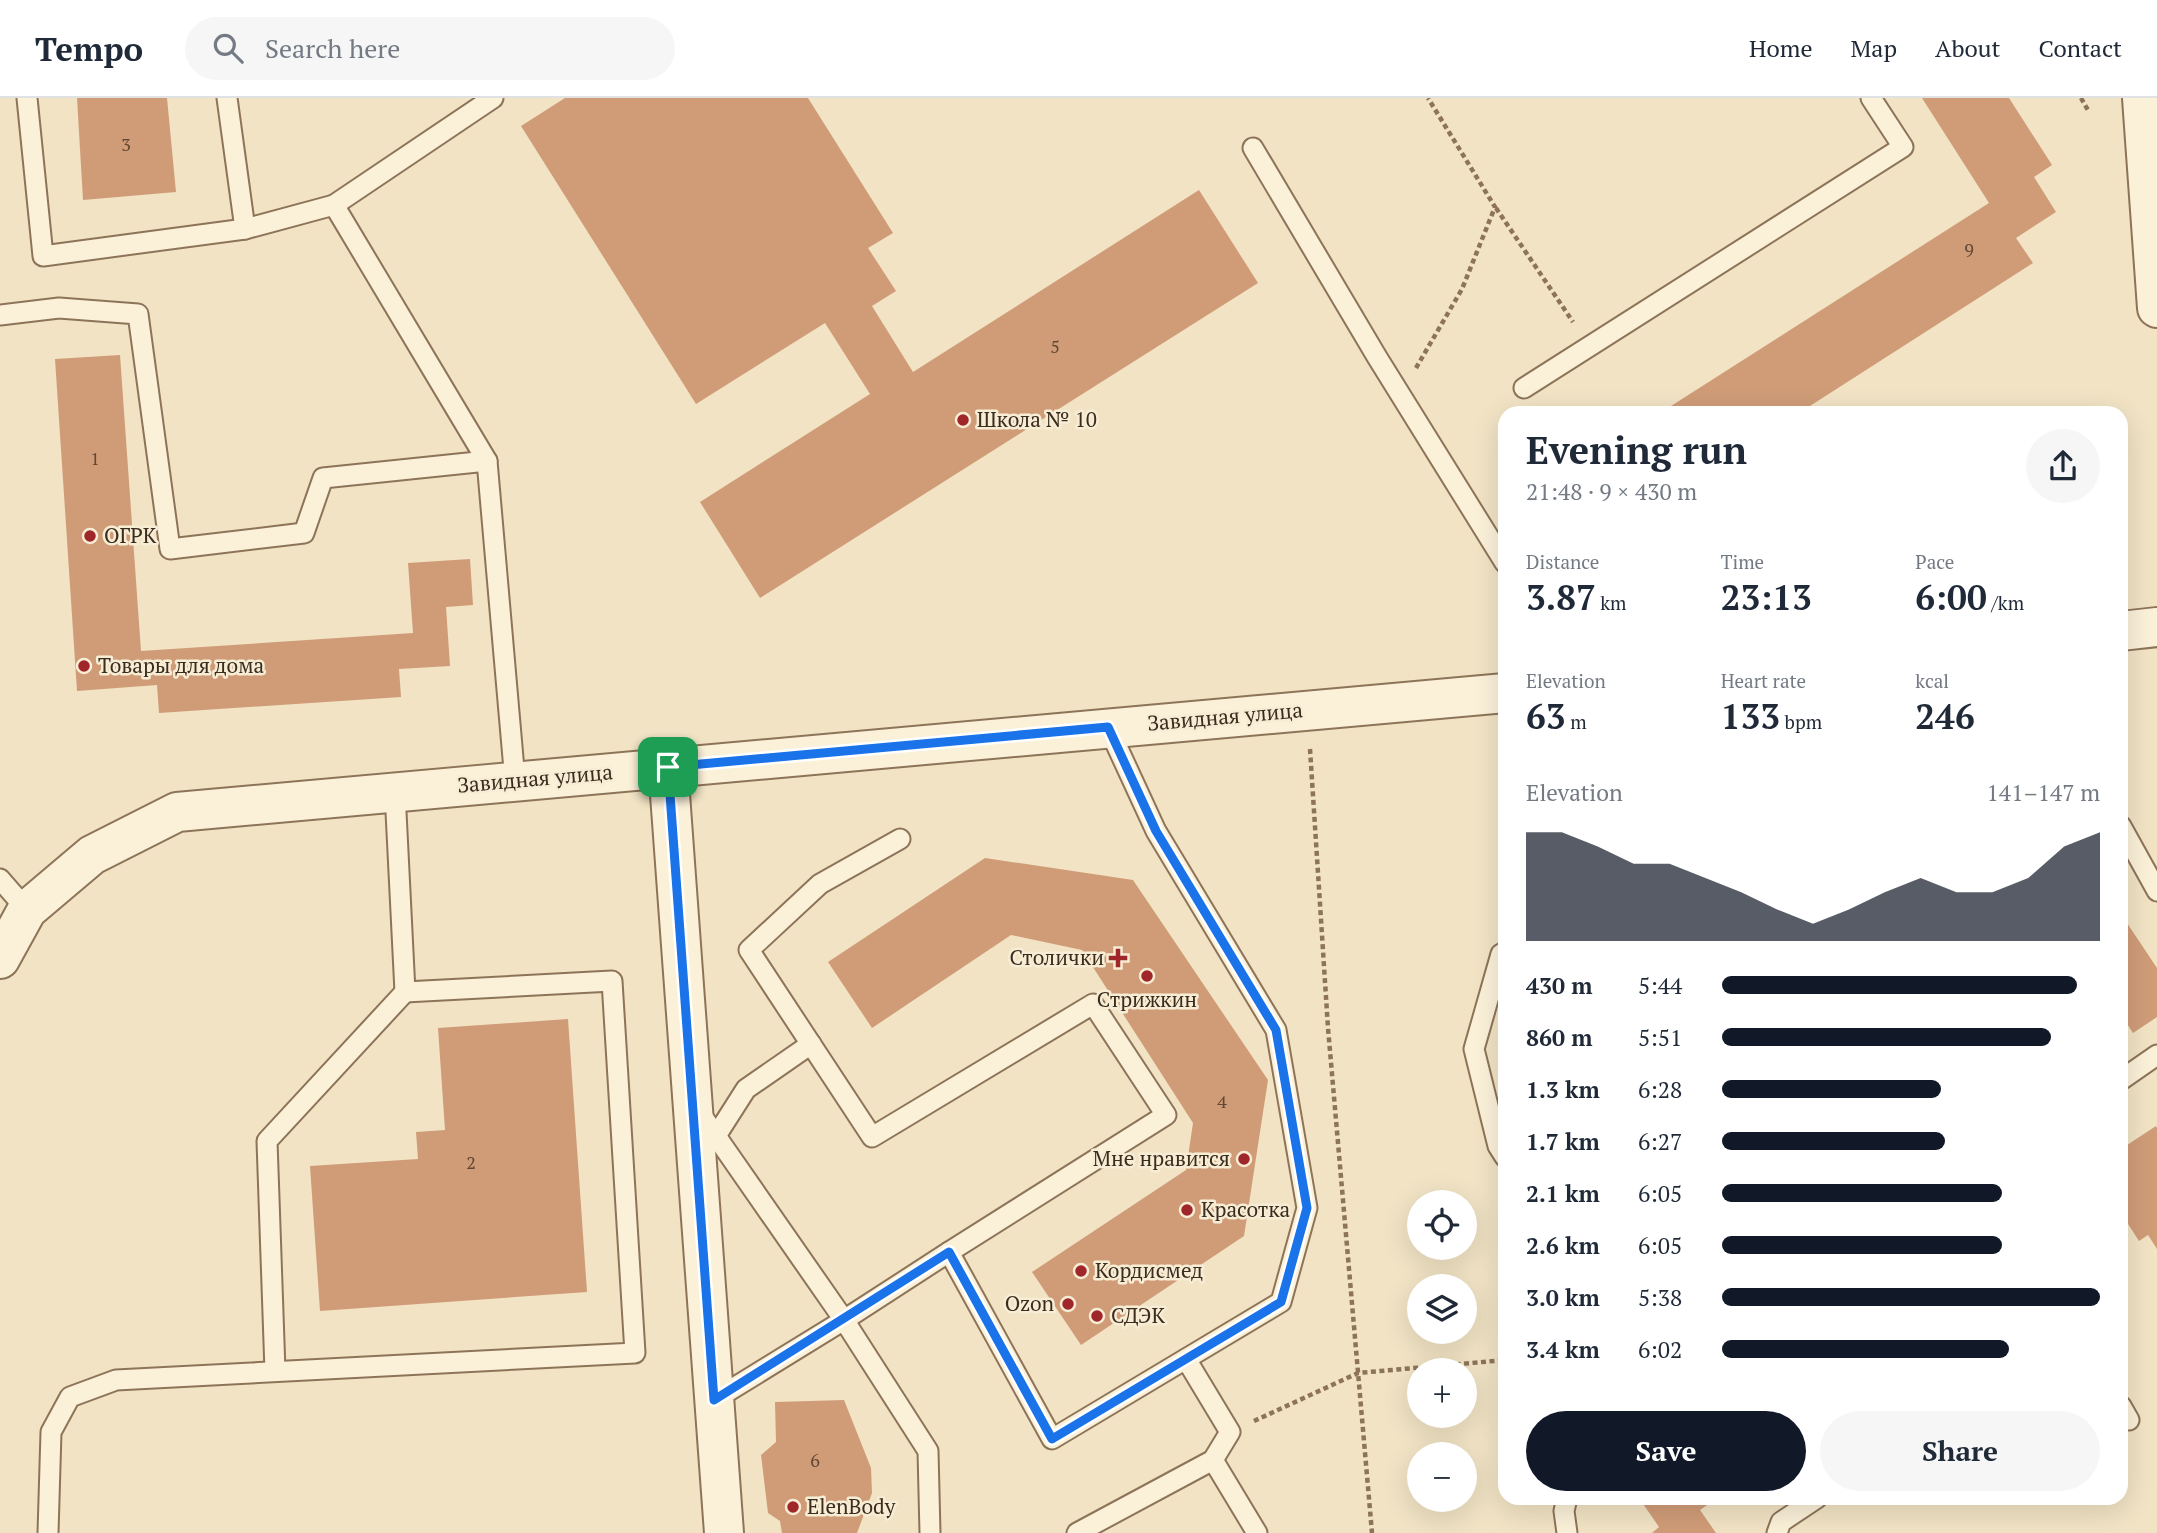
<!DOCTYPE html>
<meta charset="utf-8">
<style>
:root{--surface:#fff;--page:#f6f6f7;--text:#1f2937;--muted:#747a83;--line:#e0e1e3;--accent:#111827}
body{margin:0;font-family:"PT Serif",serif;background:var(--page);color:var(--text);height:100vh;display:flex;flex-direction:column;font-size:26px;white-space:nowrap}
*{box-sizing:border-box;margin:0}
p{font-size:23px;color:var(--muted)}
.icon{flex:none;width:38px;height:38px;fill:none;stroke:currentColor;stroke-width:2;stroke-linecap:round;stroke-linejoin:round}
.map{position:relative;flex:1;overflow:hidden}
.side{position:absolute;left:1498px;top:308px;width:630px;height:1099px;display:flex;flex-direction:column;background:var(--surface);border-radius:21px;box-shadow:0 7px 28px #0002}
.side>*{flex:none}
.buttons{position:absolute;left:1407px;top:1092px;display:grid;gap:14px}
.buttons a{display:grid;place-items:center;width:70px;height:70px;border-radius:50%;background:var(--surface);box-shadow:0 7px 28px #0002;font-size:35px}
.pin{position:absolute;display:grid;place-items:center;width:60px;height:60px;color:#fff;margin:-30px;border-radius:14px;box-shadow:0 4px 10px #0006}
.round{display:grid;place-items:center;flex:none;width:74px;height:74px;border-radius:37px;background:var(--page)}
.head{display:flex;align-items:center;justify-content:space-between;height:119px;padding:0 28px}
h1{font-size:38px;font-weight:700;line-height:52px}
.stats{display:grid;grid-template-columns:repeat(3,1fr);gap:10px;height:119px;padding:7px 28px}
.stats div{display:grid;align-content:center}
.stats b{font-size:35px;font-weight:700}
.stats small{font-size:19px;font-weight:400}
.stats p{font-size:19px}
.chart{height:196px;padding:14px 28px}
.chart p{display:flex;justify-content:space-between}
.chart svg{width:100%;height:126px;margin-top:7px;fill:var(--accent);opacity:.7}
.action{display:flex;gap:14px;margin-top:auto;padding:14px 28px}
.action a{flex:1;height:80px;border-radius:42px;background:var(--accent);color:#fff;font-size:28px;font-weight:700;line-height:80px;text-align:center}
.action a+a{background:var(--page);color:var(--text)}
ul{padding:0 28px;list-style:none;font-size:23px}
li{display:grid;grid-template-columns:112px 84px 1fr;align-items:center;height:52px}
li i{height:18px;border-radius:9px;background:var(--accent)}
header{display:flex;align-items:center;gap:42px;box-sizing:border-box;height:98px;padding:0 35px;background:var(--surface);border-bottom:2px solid var(--line)}
header strong{font-size:33px}
nav{display:flex;gap:38px;margin-inline-start:auto;font-size:24px}
.search{width:490px;height:63px;background:var(--page);display:flex;align-items:center;gap:18px;box-sizing:border-box;padding:0 24px;border-radius:38px;color:var(--muted);font-size:26px}
.map>svg:first-child{display:block}
</style>
<header>
<strong>Tempo</strong>
<div class="search"><svg class="icon" aria-label="search" viewBox="0 0 24 24"><circle cx="10" cy="10" r="6"/><path d="M15 15l6 6"/></svg>Search here</div>
<nav><a>Home</a><a>Map</a><a>About</a><a>Contact</a></nav>
</header>
<div class="map">
<svg width="2157" height="1435" viewBox="0 0 2157 1435">
<rect width="100%" height="100%" fill="#f1e3c4"/>
<g fill="#d09c78">
<path d="M77,0H167L176,94L83,102Z"/>
<path d="M565,0H808L893,135L868,150L896,193L872,208L913,274L1199,92L1258,185L760,500L700,404L870,296L825,225L696,306L521,28Z"/>
<path d="M1922,0H2009L2052,67L2034,79L2056,114L2016,140L2033,165L1799,315H1660L1989,105Z"/>
<path d="M120,257L141,553L413,535L408,465L470,461L473,507L446,509L450,568L399,571L401,599L159,615L157,587L77,593L55,261Z"/>
<path d="M985,760L1133,782L1268,982L1244,1138L1081,1247L1032,1174L1186,1072L1193,1025L1082,852L1011,837L872,930L828,864Z"/>
<path d="M2121,816L2157,870V919L2133,935L2124,921L2121,923Z"/>
<path d="M568,921L587,1194L320,1213L310,1068L418,1061L416,1034L445,1032L438,930Z"/>
<path d="M2156,1028L2157,1030V1151L2148,1137L2139,1143L2121,1115L2128,1108L2121,1097V1089L2127,1085L2121,1076V1051Z"/>
<path d="M844,1302L871,1370L872,1395L857,1435H782L780,1423L768,1415L761,1357L776,1344L775,1304Z"/>
<path d="M1639,1400H1717L1700,1412L1716,1435H1652L1659,1429Z"/>
</g>
<g fill="none" stroke-linecap="round" stroke-linejoin="round">
<g stroke="#8d7459" stroke-width="23">
<g id="lane">
<path d="M27,0L43,158L245,131L334,107L487,363L515,683"/>
<path d="M227,0L245,131"/>
<path d="M1253,50L1377,259L1505,465"/>
<path d="M334,107L493,0"/>
<path d="M0,217L59,210L138,216L170,451L304,435L323,380L487,363"/>
<path d="M1524,290L1903,49L1871,0"/>
<path d="M2121,728L2157,793"/>
<path d="M900,741L820,786L749,852L872,1039L1093,906L1166,1017L949,1154L1052,1341L1281,1204L1307,1110L1276,932L1156,733L1108,629"/>
<path d="M0,781L27,812"/>
<path d="M1505,854L1501,856L1474,951L1498,1048L1505,1059"/>
<path d="M2121,982L2157,957"/>
<path d="M700,1015L844,1222L714,1302"/>
<path d="M716,1038L746,991L811,946"/>
<path d="M275,1273L267,1043L405,894"/>
<path d="M2121,1308L2129,1322"/>
<path d="M1213,1362L1257,1435"/>
<path d="M1567,1400L1564,1413L1567,1435"/>
<path d="M48,1435L51,1334L70,1299L116,1282L635,1255L612,883L405,894L395,694"/>
<path d="M930,1435L928,1353L844,1222L949,1154"/>
<path d="M1077,1435L1213,1362L1230,1334L1186,1261"/>
<path d="M1777,1435L1781,1424L1817,1400"/>
</g>
</g>
<g stroke="#8d7459" stroke-width="42">
<g id="street">
<path d="M2142,0L2157,210"/>
<path d="M2121,533L2157,529"/>
<path d="M668,669L724,1435"/>
<path d="M0,861L27,812L92,757L177,714L1505,595"/>
</g>
</g>
<g stroke="#8d7459" stroke-width="4.5" stroke-dasharray="5 3.5" stroke-linecap="butt">
<path d="M2081,0L2089,14"/>
<path d="M1496,110L1573,224"/>
<path d="M1416,270L1462,191L1495,109L1428,0"/>
<path d="M1310,651L1328,930L1372,1435"/>
<path d="M1254,1323L1358,1275L1505,1262"/>
</g>
<use href="#lane" stroke="#fbf0d8" stroke-width="19"/>
<use href="#street" stroke="#fbf0d8" stroke-width="38"/>
</g>
<g fill="none" stroke-linecap="round" stroke-linejoin="round">
<g stroke="#fff" stroke-width="14">
<path id="route" d="M1108,629L1156,733L1276,932L1307,1110L1281,1204L1052,1341L949,1154L714,1302L668,669Z"/>
</g>
<use href="#route" stroke="#1a73e8" stroke-width="9"/>
</g>
<g fill="#9f2629" stroke="#f7edd5" stroke-width="2.5">
<circle cx="963" cy="322" r="7"/>
<circle cx="90" cy="438" r="7"/>
<circle cx="84" cy="568" r="7"/>
<path d="M1114.5 849.5h7v7h7v7h-7v7h-7v-7h-7v-7h7z"/>
<circle cx="1147" cy="878" r="7"/>
<circle cx="1244" cy="1061" r="7"/>
<circle cx="1187" cy="1112" r="7"/>
<circle cx="1081" cy="1173" r="7"/>
<circle cx="1068" cy="1206" r="7"/>
<circle cx="1097" cy="1218" r="7"/>
<circle cx="793" cy="1409" r="7"/>
</g>
<g text-anchor="middle" stroke-width="5" stroke-linejoin="round" paint-order="stroke">
<g font-size="18" fill="#614834">
<text x="126" y="53">3</text>
<text x="1969" y="158">9</text>
<text x="1055" y="255">5</text>
<text x="95" y="367">1</text>
<text x="1222" y="1010">4</text>
<text x="471" y="1071">2</text>
<text x="815" y="1369">6</text>
</g>
<g font-size="21" fill="#3c2c1e" stroke="#f7edd5" text-anchor="start">
<text x="977" y="329">Школа № 10</text>
<text x="104" y="445">ОГРК</text>
<text x="98" y="575">Товары для дома</text>
<text x="1104" y="867" text-anchor="end">Столички</text>
<text x="1147" y="909" text-anchor="middle">Стрижкин</text>
<text x="1230" y="1068" text-anchor="end">Мне нравится</text>
<text x="1201" y="1119">Красотка</text>
<text x="1095" y="1180">Кордисмед</text>
<text x="1054" y="1213" text-anchor="end">Ozon</text>
<text x="1111" y="1225">СДЭК</text>
<text x="807" y="1416">ElenBody</text>
</g>
<g font-size="21" fill="#3c2c1e" stroke="#f7edd5">
<text transform="translate(1225 619) rotate(-5)" y="7">Завидная улица</text>
<text transform="translate(535 681) rotate(-5)" y="7">Завидная улица</text>
</g>
</g>
</svg>
<div class="buttons">
<a><svg class="icon" aria-label="locate" viewBox="0 0 24 24"><circle cx="12" cy="12" r="6"/><path d="M12 2v4M12 18v4M2 12h4M18 12h4"/></svg></a>
<a><svg class="icon" aria-label="layers" viewBox="0 0 24 24"><path d="M12 4l9 5-9 5-9-5zM3 14l9 5 9-5"/></svg></a>
<a>+</a>
<a>−</a>
</div>
<div class="pin" style="left:668px;top:669px;background:#1e9e55"><svg class="icon" aria-label="arrive" viewBox="0 0 24 24"><path d="M6 21V4h12l-3 4 3 4H6"/></svg></div>
<section class="side">
<div class="head"><div><h1>Evening run</h1><p>21:48 · 9 × 430 m</p></div><a class="round"><svg class="icon" aria-label="share" viewBox="0 0 24 24"><path d="M12 15V3M7 8l5-5 5 5M5 13v7h14v-7"/></svg></a></div>
<div class="stats">
<div><p>Distance</p><b>3.87<small> km</small></b></div>
<div><p>Time</p><b>23:13</b></div>
<div><p>Pace</p><b>6:00<small> /km</small></b></div>
</div>
<div class="stats">
<div><p>Elevation</p><b>63<small> m</small></b></div>
<div><p>Heart rate</p><b>133<small> bpm</small></b></div>
<div><p>kcal</p><b>246</b></div>
</div>
<div class="chart"><p><span>Elevation</span>141–147 m</p>
<svg viewBox="0 0 160 44" preserveAspectRatio="none"><path d="M0 44V6L10 6L20 11L30 17L40 17L50 22L60 27L70 33L80 38L90 33L100 27L110 22L120 27L130 27L140 22L150 11L160 6V44z"/></svg>
</div>
<ul>
<li><b>430 m</b>5:44<i style="width:94%"></i></li>
<li><b>860 m</b>5:51<i style="width:87%"></i></li>
<li><b>1.3 km</b>6:28<i style="width:58%"></i></li>
<li><b>1.7 km</b>6:27<i style="width:59%"></i></li>
<li><b>2.1 km</b>6:05<i style="width:74%"></i></li>
<li><b>2.6 km</b>6:05<i style="width:74%"></i></li>
<li><b>3.0 km</b>5:38<i style="width:100%"></i></li>
<li><b>3.4 km</b>6:02<i style="width:76%"></i></li>
</ul>
<div class="action"><a>Save</a><a>Share</a></div>
</section>
</div>
